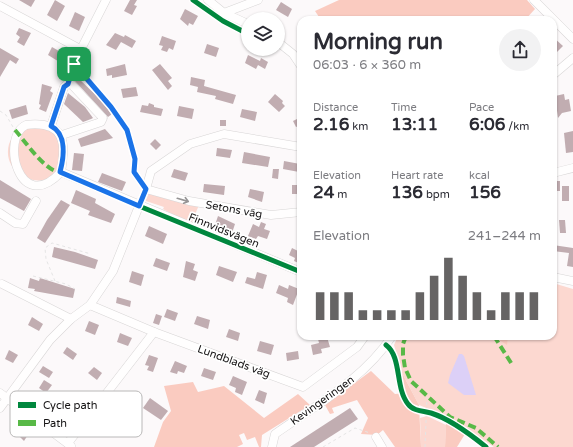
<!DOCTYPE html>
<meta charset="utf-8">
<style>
:root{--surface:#fff;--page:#f2f2f3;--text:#2b2b33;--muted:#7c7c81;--accent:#666464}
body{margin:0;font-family:"Varela Round",sans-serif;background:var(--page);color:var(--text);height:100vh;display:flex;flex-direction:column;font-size:15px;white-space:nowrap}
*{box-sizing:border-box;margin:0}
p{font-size:13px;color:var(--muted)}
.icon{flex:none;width:22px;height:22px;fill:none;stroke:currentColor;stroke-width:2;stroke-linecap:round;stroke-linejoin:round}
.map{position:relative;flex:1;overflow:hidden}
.sheet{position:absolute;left:297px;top:16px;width:260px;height:324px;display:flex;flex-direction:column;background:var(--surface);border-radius:12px;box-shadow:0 1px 3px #0004}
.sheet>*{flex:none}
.tools{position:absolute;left:241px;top:12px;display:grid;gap:8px}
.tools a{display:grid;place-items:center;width:44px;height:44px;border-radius:50%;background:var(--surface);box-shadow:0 1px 3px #0004;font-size:20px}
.pin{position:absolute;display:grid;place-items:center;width:34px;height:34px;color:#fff;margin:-17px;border-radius:8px;box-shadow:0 2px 6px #0006}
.round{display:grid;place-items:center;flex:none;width:42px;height:42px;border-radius:21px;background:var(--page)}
.headline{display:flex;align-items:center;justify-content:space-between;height:68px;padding:0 16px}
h1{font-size:22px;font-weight:700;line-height:30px}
.stats{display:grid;grid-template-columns:repeat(3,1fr);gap:6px;height:68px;padding:4px 16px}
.stats div{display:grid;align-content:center}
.stats b{font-size:17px;font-weight:700}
.stats small{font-size:11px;font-weight:400}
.stats p{font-size:11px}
.chart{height:112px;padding:8px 16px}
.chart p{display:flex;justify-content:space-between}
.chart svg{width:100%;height:72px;margin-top:4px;stroke:var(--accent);stroke-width:6}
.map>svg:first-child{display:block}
</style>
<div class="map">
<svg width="573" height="447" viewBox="0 0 573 447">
<rect width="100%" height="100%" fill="#fcf9fa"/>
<g fill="#fcd8d0">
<path d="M33,127L45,129L57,134C59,144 62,158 58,168C49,193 0,178 9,144C12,135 23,129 33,127Z"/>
<path d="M147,191L199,205L191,224L163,209L164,207L143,200Z"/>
<path d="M553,283L573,289V447H494L448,417L419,405L402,373L394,345L398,336H553Z"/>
<path d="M427,416L446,425L445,447H421L420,418Z"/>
</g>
<g fill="#facbc0">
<path d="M339,0H527L535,9L525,20H321L315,11Z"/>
<path d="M495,336H508L507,345L496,338Z"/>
<path d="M371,371L395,394L405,393L401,376L402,373L419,405L421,447H395L383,430L377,435L361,434L368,418L357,400L332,408L334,413L330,414L325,405Z"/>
<path d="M193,382L198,392L224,386L264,418L298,394L310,405L262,435L261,447H259L255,437L247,440L244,433L239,435L243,444L237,447H154L163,422L171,411L164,386Z"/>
<path d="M446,422L465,434L457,447H445Z"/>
</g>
<path fill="#dcd0f7" d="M459,354H462L464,356L476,395H464L448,383L450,375Z"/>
<g fill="#c1adb1">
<path d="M19,0H35L31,7Z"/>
<path d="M55,0L65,6L57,21L47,15Z"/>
<path d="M130,0H137L134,5L137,6L132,15L124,11Z"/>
<path d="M281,2L292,9L288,17L276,10Z"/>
<path d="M185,9L198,16L193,25L189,23L188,26L180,19Z"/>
<path d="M75,12L85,17L79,31L69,26Z"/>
<path d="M19,28L31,33L24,46L17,42L20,37L16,34Z"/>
<path d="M115,33L124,37L125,35L136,41L132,48L121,42L116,50L106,45Z"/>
<path d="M162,36L176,41L173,50L169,48L167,52L161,50L163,46L159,45Z"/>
<path d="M553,37L563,46L553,56Z"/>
<path d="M207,44L219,48L216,57L204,53Z"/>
<path d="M52,47L66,55L61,63L48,55Z"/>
<path d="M0,48L19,59L16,64L10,60L0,77Z"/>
<path d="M248,55L260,61L261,58L268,62L265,69L258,65L256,69L245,63Z"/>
<path d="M125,64L127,75L112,78V75L107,76L106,69Z"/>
<path d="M160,64L172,78L168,81L172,86L168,90L152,70Z"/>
<path d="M77,77L102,101L112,114L108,117L74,80Z"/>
<path d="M191,77L205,80L204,86L236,95L233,104L215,99L216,96L197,92L198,87L190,85Z"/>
<path d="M42,84L52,87L50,91L53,93L46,112L39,109L41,105L39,104Z"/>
<path d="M136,87L138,96L123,98L121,89Z"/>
<path d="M68,93L85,107L93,118L91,119L83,122L64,104Z"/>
<path d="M275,94L283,101L282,103L285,106L279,112L268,102Z"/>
<path d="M564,94L565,100L569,99L571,111L562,113L558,118L555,96Z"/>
<path d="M149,103L154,105V107L163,109L161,116L140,112L142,105L148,106Z"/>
<path d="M26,105L28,114L12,119L9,110Z"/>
<path d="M179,106L194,109L192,119L177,116Z"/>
<path d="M242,109L257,112L255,121L240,117Z"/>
<path d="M301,117V125L296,127L293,121Z"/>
<rect x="220" y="120" width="6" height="6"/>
<path d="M105,129L113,138L81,147L78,139Z"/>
<path d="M573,131V152L566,153L564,133Z"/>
<path d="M155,139L161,145L156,150L150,144Z"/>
<path d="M217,148L232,150L230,158L216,156Z"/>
<path d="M244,152L270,157L268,167L242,163Z"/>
<path d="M74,153L84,154L82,171L72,170Z"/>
<path d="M284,161L300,164L299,172L283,169Z"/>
<path d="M174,169L188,173L185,181L171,177Z"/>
<path d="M273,169H279L278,179L272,178Z"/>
<path d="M102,173L126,182L122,191L98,182Z"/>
<path d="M0,180L31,199L24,211L0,198Z"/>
<rect x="553" y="181" width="7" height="10"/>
<path d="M204,184L225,186L224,195L203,192Z"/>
<rect x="292" y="185" width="9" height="9"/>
<rect x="562" y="186" width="7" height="15"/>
<path d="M250,189L264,192L262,202L248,197Z"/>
<path d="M76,190L96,199L95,203L115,214L111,223L88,215L90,211L71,203Z"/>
<path d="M61,200L70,205L45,243L37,238L47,220Z"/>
<path d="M218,216L235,224L232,233L214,228Z"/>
<path d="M559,220H565L566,233H560Z"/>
<path d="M261,222L266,224L264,229L270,231L267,239L258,236L256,239L248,236L253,224L259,227Z"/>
<path d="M149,226L167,234L163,244L145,236Z"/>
<path d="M301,245V264L294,261L295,258L289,255L292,248L298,251Z"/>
<path d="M553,245L573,248V267L567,266L569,253L553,251Z"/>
<path d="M54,247L75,252L98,260L95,269L52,257Z"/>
<path d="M156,258L170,263L167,271L153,266Z"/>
<path d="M186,261L195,264L193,270L198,272L195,281L183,277Z"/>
<path d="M219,266L237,272L233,282L216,275Z"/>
<path d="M132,271L144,275L141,286L129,282Z"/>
<path d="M257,272L267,275L263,289L245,283L247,277L255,279Z"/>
<path d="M30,278L39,281L40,278L75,289L73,298L34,291L35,289L28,288Z"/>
<path d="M279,285L288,289L289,285L299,289L293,305L287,302L288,298L276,293Z"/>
<path d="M117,297L131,301L130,307L116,303Z"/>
<path d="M167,309L178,313L175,321L164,317Z"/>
<path d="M156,314L162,316L159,325L153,323Z"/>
<path d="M197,316L210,320L208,329L194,324Z"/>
<path d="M32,317L43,324L39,331L28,325Z"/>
<path d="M89,321L99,325L95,335L85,331Z"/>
<path d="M229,329L240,333L238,341L226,337Z"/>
<path d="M120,333L132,338L128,346L117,342Z"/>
<path d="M327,337L330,347L321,349L322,353L313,355L311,345L319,343L318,339Z"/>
<path d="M260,341L274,345L271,355L257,351Z"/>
<path d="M67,347L77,354L73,360L63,353Z"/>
<path d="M9,350L18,355L13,363L5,359Z"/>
<path d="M298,351L299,359L287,361L286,353Z"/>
<path d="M149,355L158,358L153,372L147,370L149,366L145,365Z"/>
<path d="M175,361L187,366L184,373L178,371L177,374L170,372Z"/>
<path d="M43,366L53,372L49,378L39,372Z"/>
<path d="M94,367L102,373L97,380L88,373Z"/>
<path d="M204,368L216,372L213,380L201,376Z"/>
<path d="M233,376L247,382L242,395L235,392L236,388L229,385Z"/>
<path d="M44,380L52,385L46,393L39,388Z"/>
<path d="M259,390L267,393L264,404L255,400Z"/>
<path d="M150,398L168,411L161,420L143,408Z"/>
<path d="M350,408L358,419L314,447H290Z"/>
<path d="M20,422L31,430L24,441L13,430Z"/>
</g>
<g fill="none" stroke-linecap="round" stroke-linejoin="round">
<g stroke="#d8d6d6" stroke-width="9">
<g id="minor">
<path d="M208,0L224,13L248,24"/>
<path d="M534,0L573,39"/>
<path d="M0,6L80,49"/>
<path d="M224,13L258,0"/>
<path d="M278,42L293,54L301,66"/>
<path d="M77,57L106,0"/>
<path d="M553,75L573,58"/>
<path d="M51,126L64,87L67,84L72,85L103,118L101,122L62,135"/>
<path d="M301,147L224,134L190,144L151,171L146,189L189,201L271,215L301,212"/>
<path d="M61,172C19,217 0,137 26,125C32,124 38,124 44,125C68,129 64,153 61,172L301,272"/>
<path d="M553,173L573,168"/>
<path d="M0,213L15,223L23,224L36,201"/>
<path d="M553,277L573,281"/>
<path d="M2,284L71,319"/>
<path d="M90,305L154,332L303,387L357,347L365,336"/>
<path d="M0,393L71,446"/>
<path d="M0,408L50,340L71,319L90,305L113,271L139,206"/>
<path d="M376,437L382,447"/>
<path d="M68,443L154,332"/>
<path d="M272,447L275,434C315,406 365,378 392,336"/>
</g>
</g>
<g stroke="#e5e5e5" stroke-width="1" stroke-dasharray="3 3" stroke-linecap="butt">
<path d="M0,111L6,115L13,127"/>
<path d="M33,276L66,284L75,289"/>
<path d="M55,281L46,259L45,248L52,243L91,254"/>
<path d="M323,447L355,428L370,433"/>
<path d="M425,447L427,397"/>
</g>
<use href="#minor" stroke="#fffefe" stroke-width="8"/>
<g stroke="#58b947" stroke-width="4" stroke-dasharray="8 4" stroke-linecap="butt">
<path d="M15,130C25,141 46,173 61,172"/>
<path d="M406,336L403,344V355L405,368L411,381L450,417L476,428L498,447"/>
<path d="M494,336L513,366"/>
</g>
<g stroke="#fff" stroke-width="8">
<g id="cycleway">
<path d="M193,0L223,21L248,34"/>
<path d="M77,57L74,64L111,107L127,130L135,159L134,172L146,189L139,206L301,272"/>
<path d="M386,345C402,357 395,388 408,404C413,411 423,411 431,413C450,419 470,434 486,447"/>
</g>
</g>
<use href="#cycleway" stroke="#00873e" stroke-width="5"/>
</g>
<defs><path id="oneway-shaft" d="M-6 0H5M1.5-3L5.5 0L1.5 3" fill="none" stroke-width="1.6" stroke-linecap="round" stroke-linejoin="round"/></defs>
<use stroke="#969495" href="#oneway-shaft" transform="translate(183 200) rotate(16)"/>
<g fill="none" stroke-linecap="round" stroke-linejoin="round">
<g stroke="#fff" stroke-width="8">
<path id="route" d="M74,64L111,107L127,130L135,159L134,172L146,189L139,206L60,172C64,157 67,134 51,126L64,87L68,84Z"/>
</g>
<use href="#route" stroke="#1a73e8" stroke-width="5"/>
</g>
<g text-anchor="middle" stroke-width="3.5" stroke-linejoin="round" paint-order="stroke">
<g font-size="11" fill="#151314" stroke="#fff">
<text transform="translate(234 209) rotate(10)" y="4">Setons väg</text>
<text transform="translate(224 230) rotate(22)" y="4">Finnvidsvägen</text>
<text transform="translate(234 361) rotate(20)" y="4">Lundblads väg</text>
<text transform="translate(322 400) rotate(-36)" y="4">Kevingeringen</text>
</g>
</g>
<rect x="10" y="391" width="132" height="46" rx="6" fill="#fff" stroke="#b9b8b8" stroke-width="1"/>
<rect x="18" y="402" width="18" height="6" fill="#00873e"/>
<rect x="18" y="420" width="18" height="6" fill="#58b947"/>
<g font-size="11" fill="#151314">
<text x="43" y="409">Cycle path</text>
<text x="43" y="427">Path</text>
</g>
</svg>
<div class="tools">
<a><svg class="icon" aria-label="layers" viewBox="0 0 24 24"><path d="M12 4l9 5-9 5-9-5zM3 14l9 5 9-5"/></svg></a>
</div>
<div class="pin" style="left:74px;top:64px;background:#1e9e55"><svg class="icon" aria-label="arrive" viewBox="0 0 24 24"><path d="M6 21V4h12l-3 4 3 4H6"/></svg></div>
<section class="sheet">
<div class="headline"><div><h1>Morning run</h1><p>06:03 · 6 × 360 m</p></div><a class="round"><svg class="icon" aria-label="share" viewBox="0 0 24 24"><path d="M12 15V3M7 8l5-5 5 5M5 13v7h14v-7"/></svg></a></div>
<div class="stats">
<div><p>Distance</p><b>2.16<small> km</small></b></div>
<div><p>Time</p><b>13:11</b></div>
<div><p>Pace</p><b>6:06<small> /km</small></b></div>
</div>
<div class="stats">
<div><p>Elevation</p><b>24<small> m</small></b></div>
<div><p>Heart rate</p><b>136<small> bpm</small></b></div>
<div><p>kcal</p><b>156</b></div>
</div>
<div class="chart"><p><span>Elevation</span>241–244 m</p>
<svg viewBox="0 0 160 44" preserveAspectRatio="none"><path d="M5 44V27M15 44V27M25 44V27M35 44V38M45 44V38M55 44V38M65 44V38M75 44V27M85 44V17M95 44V6M105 44V17M115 44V27M125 44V38M135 44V27M145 44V27M155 44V27"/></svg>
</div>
</section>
</div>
